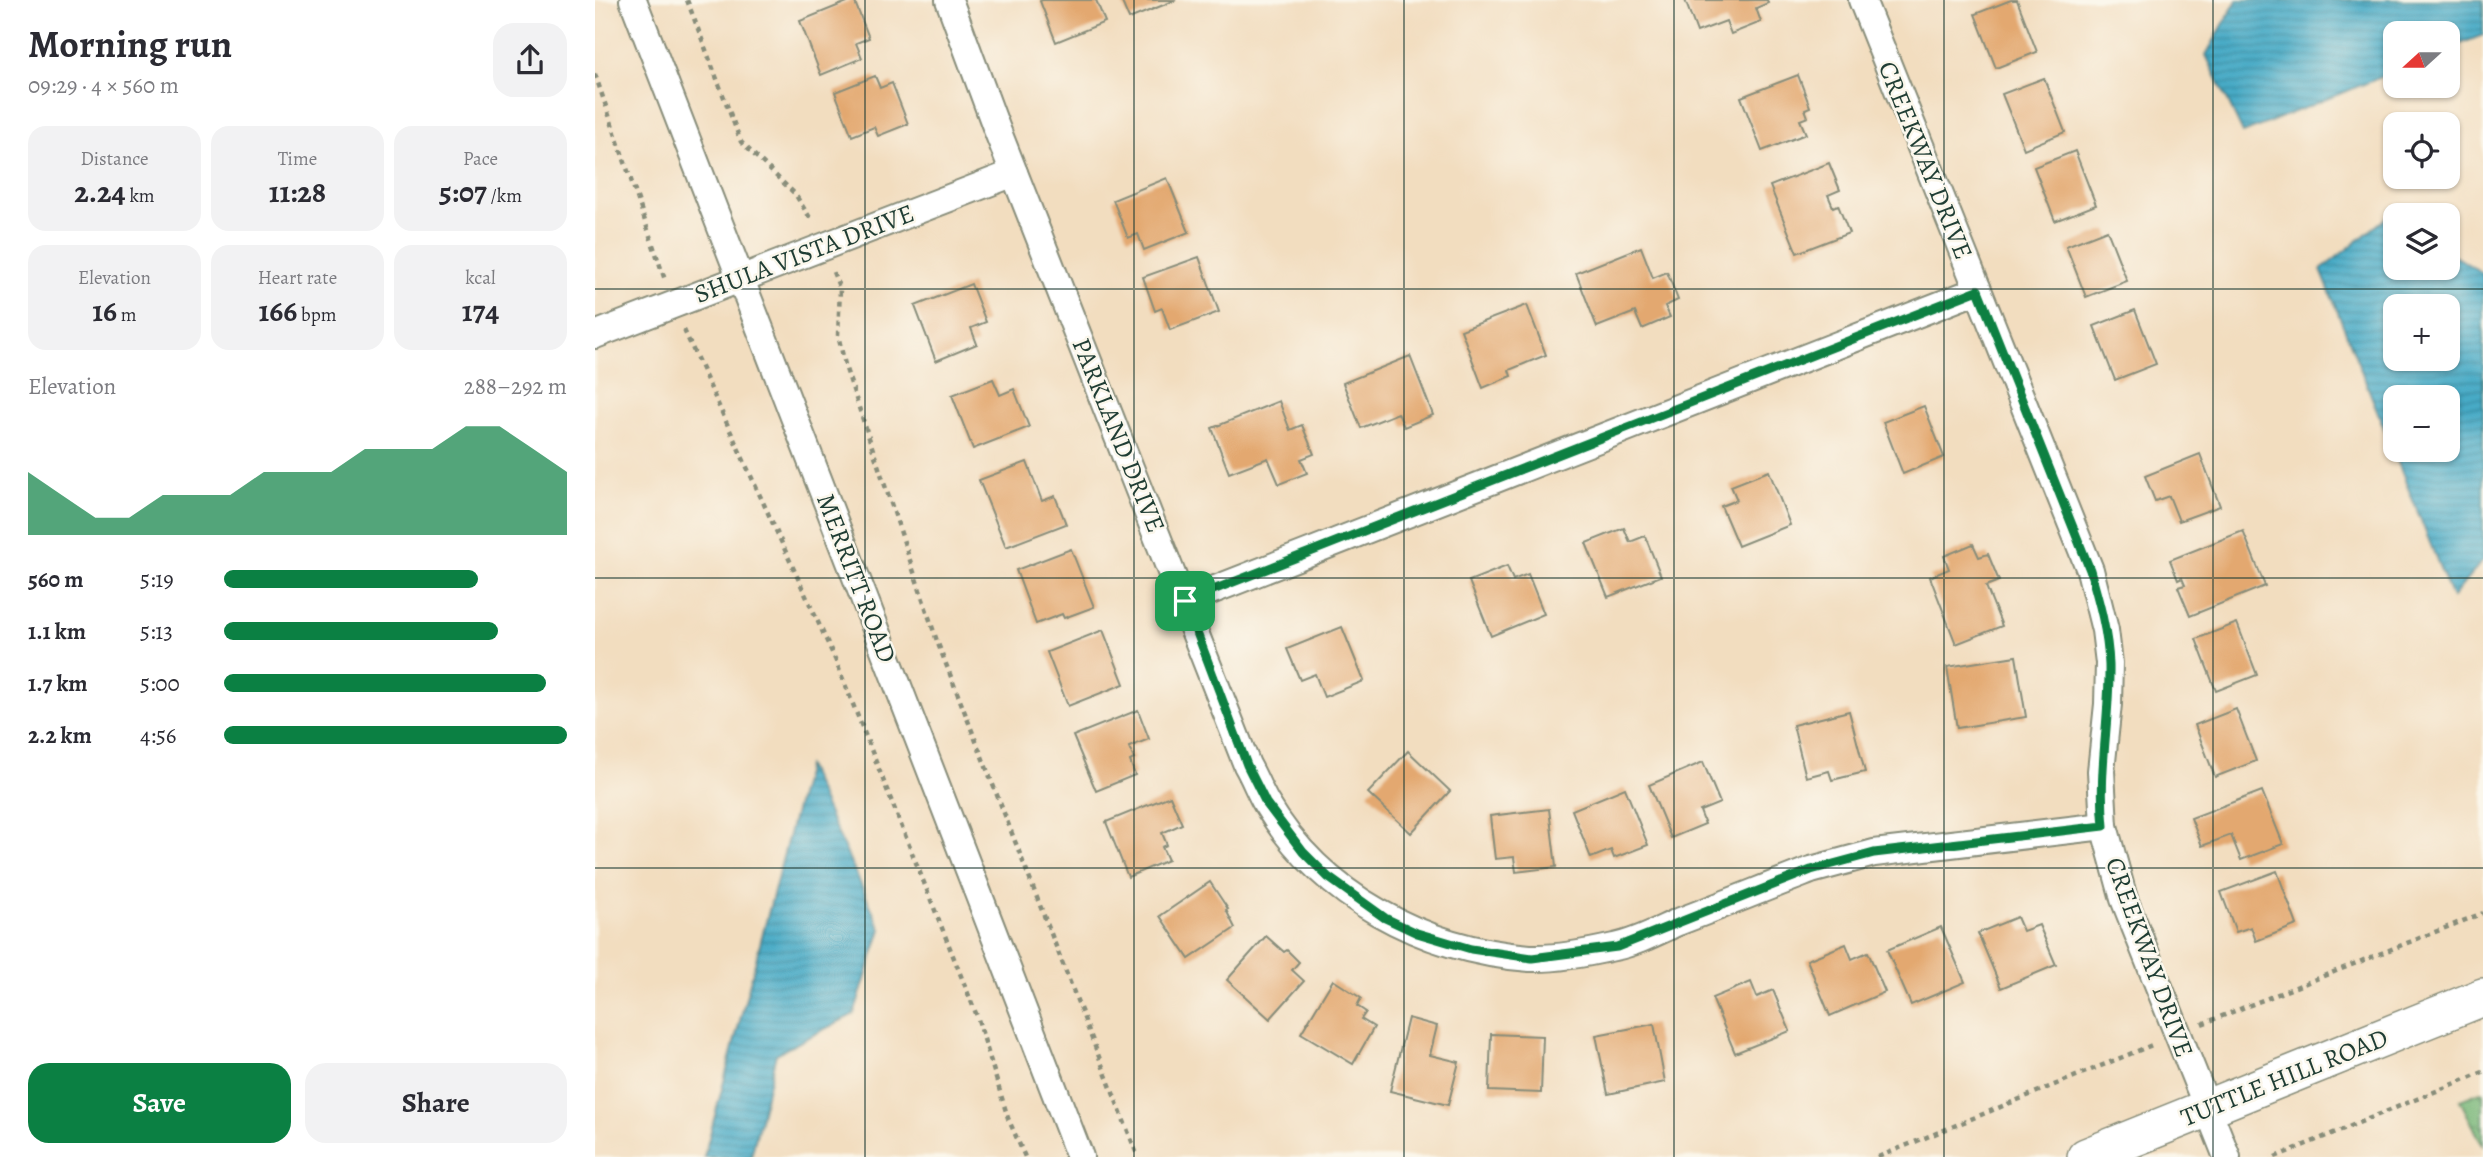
<!DOCTYPE html>
<meta charset="utf-8">
<style>
:root{--surface:#fff;--page:#f2f2f3;--text:#2b2b33;--muted:#7c7c81;--accent:#0b8043}
body{margin:0;font-family:Alegreya,serif;background:var(--page);color:var(--text);height:100vh;display:flex;flex-direction:column;font-size:26px;white-space:nowrap}
*{box-sizing:border-box;margin:0}
p{font-size:23px;color:var(--muted)}
.icon{flex:none;width:38px;height:38px;fill:none;stroke:currentColor;stroke-width:2;stroke-linecap:round;stroke-linejoin:round}
.map{position:relative;flex:1;overflow:hidden}
.details{display:flex;flex-direction:column;background:var(--surface);width:595px}
.details>*{flex:none}
.needle{width:46px;rotate:249deg}
.buttons{position:absolute;left:1788px;top:21px;display:grid;gap:14px}
.buttons a{display:grid;place-items:center;width:77px;height:77px;border-radius:14px;background:var(--surface);box-shadow:0 2px 5px #0004;font-size:35px}
.pin{position:absolute;display:grid;place-items:center;width:60px;height:60px;color:#fff;margin:-30px;border-radius:14px;box-shadow:0 4px 10px #0006}
.round{display:grid;place-items:center;flex:none;width:74px;height:74px;border-radius:21px;background:var(--page)}
.headline{display:flex;align-items:center;justify-content:space-between;height:119px;padding:0 28px}
h1{font-size:38px;font-weight:700;line-height:52px}
.figures{display:grid;grid-template-columns:repeat(3,1fr);gap:10px;height:119px;padding:7px 28px}
.figures div{display:grid;align-content:center;border-radius:18px;background:var(--page);text-align:center}
.figures b{font-size:30px;font-weight:700}
.figures small{font-size:19px;font-weight:400}
.figures p{font-size:19px}
.chart{height:196px;padding:14px 28px}
.chart p{display:flex;justify-content:space-between}
.chart svg{width:100%;height:126px;margin-top:7px;fill:var(--accent);opacity:.7}
.cta{display:flex;gap:14px;margin-top:auto;padding:14px 28px}
.cta a{flex:1;height:80px;border-radius:21px;background:var(--accent);color:#fff;font-size:28px;font-weight:700;line-height:80px;text-align:center}
.cta a+a{background:var(--page);color:var(--text)}
ul{padding:0 28px;list-style:none;font-size:23px}
li{display:grid;grid-template-columns:112px 84px 1fr;align-items:center;height:52px}
li i{height:18px;border-radius:9px;background:var(--accent)}
main{display:flex;flex:1;min-height:0}
.map>svg:first-child{display:block}
</style>
<main>
<section class="details">
<div class="headline"><div><h1>Morning run</h1><p>09:29 · 4 × 560 m</p></div><a class="round"><svg class="icon" aria-label="share" viewBox="0 0 24 24"><path d="M12 15V3M7 8l5-5 5 5M5 13v7h14v-7"/></svg></a></div>
<div class="figures">
<div><p>Distance</p><b>2.24<small> km</small></b></div>
<div><p>Time</p><b>11:28</b></div>
<div><p>Pace</p><b>5:07<small> /km</small></b></div>
</div>
<div class="figures">
<div><p>Elevation</p><b>16<small> m</small></b></div>
<div><p>Heart rate</p><b>166<small> bpm</small></b></div>
<div><p>kcal</p><b>174</b></div>
</div>
<div class="chart"><p><span>Elevation</span>288–292 m</p>
<svg viewBox="0 0 160 44" preserveAspectRatio="none"><path d="M0 44V22L10 30L20 38L30 38L40 30L50 30L60 30L70 22L80 22L90 22L100 14L110 14L120 14L130 6L140 6L150 14L160 22V44z"/></svg>
</div>
<ul>
<li><b>560 m</b>5:19<i style="width:74%"></i></li>
<li><b>1.1 km</b>5:13<i style="width:80%"></i></li>
<li><b>1.7 km</b>5:00<i style="width:94%"></i></li>
<li><b>2.2 km</b>4:56<i style="width:100%"></i></li>
</ul>
<div class="cta"><a>Save</a><a>Share</a></div>
</section>
<div class="map">
<svg width="1888" height="1157" viewBox="0 0 1888 1157">
<defs>
<pattern id="forest-crowns" width="20" height="18" patternUnits="userSpaceOnUse" patternTransform="scale(1.75)"><rect width="20" height="18" fill="#76b576"/><path d="M2 6a3 3 0 1 1 6 0M12 15a3 3 0 1 1 6 0" fill="none" stroke="#609462"/></pattern>
<pattern id="water-rules" width="6" height="5" patternUnits="userSpaceOnUse" patternTransform="scale(1.75)"><rect width="6" height="5" fill="#46aac6"/><path d="M0 2.5h6" fill="none" stroke="#3a8ca2"/></pattern>
</defs>
<rect width="100%" height="100%" fill="#fbf7ec"/>
<filter id="ink" filterUnits="userSpaceOnUse"><feTurbulence type="fractalNoise" baseFrequency=".0143" numOctaves="2"/><feDisplacementMap in="SourceGraphic" scale="14" xChannelSelector="R" yChannelSelector="G"/><feConvolveMatrix kernelMatrix="1 2 1 2 8 2 1 2 1" color-interpolation-filters="sRGB"/></filter>
<filter id="wash" filterUnits="userSpaceOnUse"><feTurbulence type="fractalNoise" baseFrequency=".00686" numOctaves="4" result="noise"/><feDisplacementMap in="SourceGraphic" scale="28" xChannelSelector="R" yChannelSelector="G"/><feGaussianBlur stdDeviation="1.57" result="paint"/><feColorMatrix in="noise" values="0 0 0 0 0 0 0 0 0 0 0 0 0 0 0 0 0 1.4 0 .05"/><feComposite in="paint" operator="in"/></filter>
<g filter="url(#wash)">
<rect width="100%" height="100%" fill="#f2ddbf"/>
<path fill="url(#forest-crowns)" stroke="#4a7955" stroke-width="2" d="M1888,1091V1146L1865,1100Z"/>
<g fill="url(#water-rules)" stroke="#32747d" stroke-width="2" fill-rule="evenodd">
<path d="M1642,0H1888V35L1853,49V33H1801V71L1648,133L1611,55Z"/>
<path d="M1796,214L1801,217V268H1853V251L1888,274V560L1857,598L1726,270ZM1801,306H1853V359H1801ZM1801,397H1853V450H1801Z"/>
<path d="M212,766L286,929L259,1014L181,1054L156,1157H109Z"/>
</g>
<g id="blocks">
<g fill="#e3a86f">
<path d="M257,0H259L274,38L261,43L267,58L226,75L205,21Z"/>
<path d="M447,0H501L510,22L461,42L445,1Z"/>
<path d="M526,0H581L534,19Z"/>
<path d="M1090,0H1172L1173,3L1161,8L1166,22L1136,34L1131,21L1102,32Z"/>
<path d="M1416,0H1422L1442,52L1401,68L1380,14Z"/>
<path d="M1203,75L1215,107L1210,109L1213,117L1205,120L1211,134L1167,151L1146,97Z"/>
<path d="M280,76L285,88L297,83L313,124L283,136L279,127L257,136L240,92Z"/>
<path d="M1449,78L1470,132L1429,149L1407,94Z"/>
<path d="M1480,151L1501,205L1460,221L1439,167Z"/>
<path d="M1234,163L1245,190L1233,195L1238,207L1243,205L1254,233L1202,253L1175,186Z"/>
<path d="M572,178L594,232L549,250L543,234L533,238L518,200Z"/>
<path d="M1512,230L1532,281L1491,297L1471,246Z"/>
<path d="M1046,247L1058,278L1072,272L1083,300L1070,306L1075,317L1047,329L1040,312L1002,327L981,273Z"/>
<path d="M604,257L624,312L575,330L567,308L560,311L548,277Z"/>
<path d="M376,284L391,322L376,328L382,344L341,361L320,306Z"/>
<path d="M932,305L951,355L914,370L916,376L888,388L866,330Z"/>
<path d="M1540,310L1561,364L1520,380L1499,326Z"/>
<path d="M815,356L838,415L809,427L803,413L766,428L748,383Z"/>
<path d="M398,379L405,395L419,389L434,427L378,449L357,395Z"/>
<path d="M684,401L695,430L707,425L719,454L706,459L712,473L684,484L673,458L634,473L617,428Z"/>
<path d="M1329,406L1349,457L1308,474L1288,422Z"/>
<path d="M1605,454L1625,506L1584,521L1574,496L1560,501L1550,476Z"/>
<path d="M432,462L447,501L460,496L471,524L411,547L384,480Z"/>
<path d="M1174,471L1195,525L1143,546L1126,506L1142,500L1136,486Z"/>
<path d="M1029,528L1035,542L1050,536L1066,576L1013,597L991,543Z"/>
<path d="M1648,531L1670,586L1595,616L1583,587L1590,585L1587,578L1583,580L1575,560Z"/>
<path d="M1378,544L1384,557L1393,554L1404,581L1391,586L1407,626L1361,644L1335,577L1354,569L1349,556Z"/>
<path d="M476,549L499,607L469,618L467,614L441,624L421,570Z"/>
<path d="M912,566L918,580L933,574L949,614L896,636L874,581Z"/>
<path d="M1642,623L1662,675L1621,691L1601,639Z"/>
<path d="M747,627L769,681L729,697L720,674L705,680L692,649Z"/>
<path d="M508,630L529,684L473,706L452,652Z"/>
<path d="M1421,656L1431,717L1362,728L1352,667Z"/>
<path d="M1641,709L1661,761L1620,777L1600,725Z"/>
<path d="M543,710L554,739L534,747L539,759L535,761L540,775L501,791L478,736Z"/>
<path d="M1254,711L1270,772L1237,780L1234,771L1211,777L1198,725Z"/>
<path d="M813,751L855,791L816,833L773,793Z"/>
<path d="M1108,762L1125,803L1105,811L1110,824L1076,838L1054,785Z"/>
<path d="M1030,788L1053,845L1019,858L1016,850L996,858L977,810Z"/>
<path d="M1667,791L1688,844L1646,860L1636,835L1607,846L1596,818Z"/>
<path d="M575,796L587,824L567,833L572,845L567,847L573,860L533,877L511,822Z"/>
<path d="M954,809L961,867L921,872L919,857L900,859L895,816Z"/>
<path d="M1682,871L1702,925L1661,941L1656,927L1641,932L1626,892Z"/>
<path d="M615,882L633,909L631,910L640,928L594,959L565,916Z"/>
<path d="M1422,917L1428,931L1444,925L1461,965L1406,988L1383,933Z"/>
<path d="M1346,927L1370,982L1316,1005L1292,950Z"/>
<path d="M671,936L689,952L692,950L704,962L697,970L709,981L675,1019L632,980Z"/>
<path d="M1251,944L1257,959L1273,952L1290,992L1235,1016L1212,960Z"/>
<path d="M738,980L766,998L762,1006L771,1012L766,1019L779,1027L758,1064L706,1033Z"/>
<path d="M1156,982L1162,997L1178,990L1195,1031L1140,1053L1117,998Z"/>
<path d="M813,1018L842,1026L835,1055L864,1062L853,1105L795,1091Z"/>
<path d="M1059,1024L1070,1082L1013,1094L1001,1035Z"/>
<path d="M896,1034L948,1036L946,1093L894,1091Z"/>
</g>
</g>
</g>
<g filter="url(#ink)">
<use href="#blocks" fill-opacity="0" stroke="#888d7a" stroke-width="2"/>
<g fill="none" stroke-linecap="round" stroke-linejoin="round">
<g stroke="#888d7a" stroke-width="30">
<g id="street">
<path d="M38,0L485,1157"/>
<path d="M354,0L401,127L652,765C659,777 664,791 671,803C726,896 828,950 935,958C961,959 993,953 1019,947C1041,943 1063,931 1083,922C1128,905 1172,887 1216,870L1279,853L1509,826"/>
<path d="M1267,0L1495,570L1510,630L1514,663L1513,704L1506,771L1509,826L1529,899L1632,1157"/>
<path d="M0,335L419,173"/>
<path d="M590,601L1383,290"/>
</g>
</g>
<g stroke="#888d7a" stroke-width="40">
<path id="secondary" d="M1491,1157L1888,997"/>
</g>
<g stroke="#888d7a" stroke-width="4.5" stroke-dasharray="5 5" stroke-linecap="butt">
<path d="M92,0L146,142L200,194L217,221"/>
<path d="M0,74L70,280"/>
<path d="M238,272L245,289L243,335L251,369L342,641L543,1157"/>
<path d="M89,330L240,659L382,1016L413,1118L430,1157"/>
<path d="M1607,1024L1888,913"/>
<path d="M1283,1157L1557,1045"/>
<path d="M1680,1157L1888,1072"/>
</g>
<use href="#street" stroke="#fff" stroke-width="26"/>
<use href="#secondary" stroke="#fff" stroke-width="37"/>
</g>
</g>
<g fill="none" stroke-linecap="round" stroke-linejoin="round" filter="url(#ink)">
<g stroke="#fff" stroke-width="14">
<path id="route" d="M1383,290L1495,570C1504,601 1513,633 1514,665C1515,719 1503,772 1509,826L1279,853L1216,870L1022,947L937,958L876,949L822,933L790,918L733,877L708,852L671,803L652,765L590,601Z"/>
</g>
<use href="#route" stroke="#0b8043" stroke-width="9"/>
</g>
<path fill="none" stroke="#1f3d34" stroke-width="2" stroke-opacity="0.55" d="M270,0V1157M539,0V1157M809,0V1157M1079,0V1157M1349,0V1157M1618,0V1157M0,289H1888M0,578H1888M0,868H1888"/>
<g text-anchor="middle" stroke-width="5" stroke-linejoin="round" paint-order="stroke">
<g font-size="26" fill="#1f3d34" stroke="#fbf7ec">
<text transform="translate(1331 160) rotate(68)" y="9">CREEKWAY DRIVE</text>
<text transform="translate(209 253) rotate(-21)" y="9">SHULA VISTA DRIVE</text>
<text transform="translate(524 435) rotate(68)" y="9">PARKLAND DRIVE</text>
<text transform="translate(262 578) rotate(69)" y="9">MERRITT ROAD</text>
<text transform="translate(1555 957) rotate(70)" y="9">CREEKWAY DRIVE</text>
<text transform="translate(1689 1077) rotate(-22)" y="9">TUTTLE HILL ROAD</text>
</g>
</g>
</svg>
<div class="buttons">
<a><svg class="needle" viewBox="-14 -14 28 28"><path d="M0-13l5 13h-10z" fill="#e53935"/><path d="M0 13l5-13h-10z" fill="#7c7c81"/></svg></a>
<a><svg class="icon" aria-label="locate" viewBox="0 0 24 24"><circle cx="12" cy="12" r="6"/><path d="M12 2v4M12 18v4M2 12h4M18 12h4"/></svg></a>
<a><svg class="icon" aria-label="layers" viewBox="0 0 24 24"><path d="M12 4l9 5-9 5-9-5zM3 14l9 5 9-5"/></svg></a>
<a>+</a>
<a>−</a>
</div>
<div class="pin" style="left:590px;top:601px;background:#1e9e55"><svg class="icon" aria-label="arrive" viewBox="0 0 24 24"><path d="M6 21V4h12l-3 4 3 4H6"/></svg></div>
</div>
</main>
